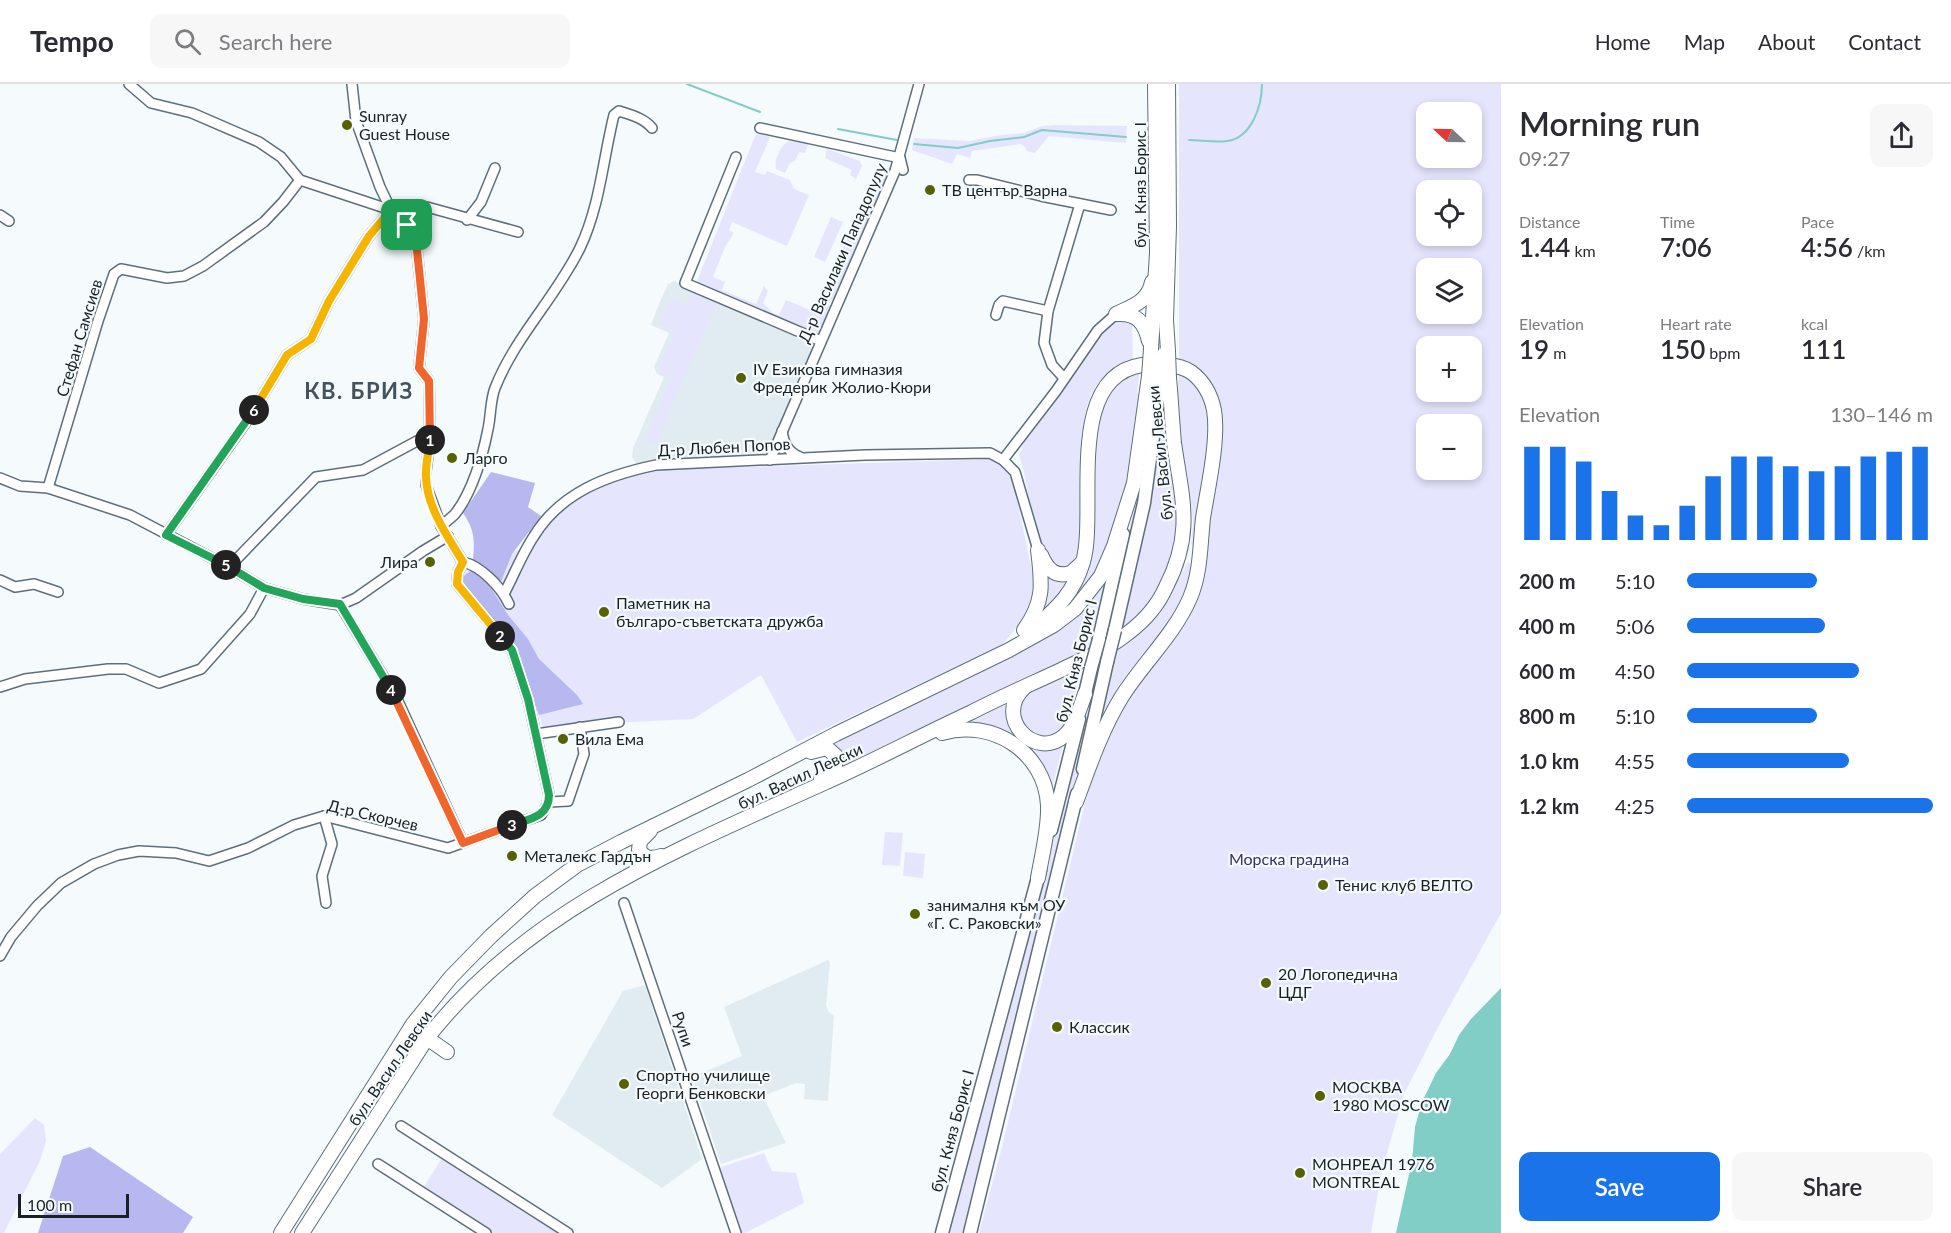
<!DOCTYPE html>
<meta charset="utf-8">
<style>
:root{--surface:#fff;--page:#f7f7f7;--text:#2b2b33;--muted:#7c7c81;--line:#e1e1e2;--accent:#1a73e8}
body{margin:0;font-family:Lato,sans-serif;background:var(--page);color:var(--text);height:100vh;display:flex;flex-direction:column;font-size:22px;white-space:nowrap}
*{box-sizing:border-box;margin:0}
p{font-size:20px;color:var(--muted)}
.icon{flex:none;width:33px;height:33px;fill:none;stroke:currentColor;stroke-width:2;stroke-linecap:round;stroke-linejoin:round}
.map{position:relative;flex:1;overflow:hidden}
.sheet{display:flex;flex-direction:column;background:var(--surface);width:450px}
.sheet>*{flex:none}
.needle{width:39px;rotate:292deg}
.fabs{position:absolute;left:1416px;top:18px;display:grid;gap:12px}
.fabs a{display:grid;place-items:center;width:66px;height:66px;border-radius:12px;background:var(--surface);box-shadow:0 3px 9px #0003;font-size:30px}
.scale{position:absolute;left:18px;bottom:15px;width:111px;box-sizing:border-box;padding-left:6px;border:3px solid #192125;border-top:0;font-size:16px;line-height:21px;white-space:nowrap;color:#192125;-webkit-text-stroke:4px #f5fafc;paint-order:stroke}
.pin{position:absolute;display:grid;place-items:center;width:51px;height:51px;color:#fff;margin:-26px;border-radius:12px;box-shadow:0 3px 9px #0006}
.km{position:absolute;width:30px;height:30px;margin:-15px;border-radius:50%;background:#222;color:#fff;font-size:16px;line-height:30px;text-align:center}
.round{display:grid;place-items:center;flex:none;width:63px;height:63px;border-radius:12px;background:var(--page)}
.summary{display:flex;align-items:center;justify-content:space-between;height:102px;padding:0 18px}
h1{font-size:33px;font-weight:600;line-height:45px}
.stats{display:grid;grid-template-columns:repeat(3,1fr);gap:9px;height:102px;padding:6px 18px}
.stats div{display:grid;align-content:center}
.stats b{font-size:26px;font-weight:600}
.stats small{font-size:16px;font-weight:400}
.stats p{font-size:16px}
.chart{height:168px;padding:12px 18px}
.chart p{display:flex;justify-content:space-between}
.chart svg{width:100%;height:108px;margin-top:6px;stroke:var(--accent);stroke-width:6}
.cta{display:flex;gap:12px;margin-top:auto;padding:12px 18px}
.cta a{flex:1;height:69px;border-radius:12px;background:var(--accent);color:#fff;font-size:24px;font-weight:600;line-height:69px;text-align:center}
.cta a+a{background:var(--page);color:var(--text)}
ul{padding:0 18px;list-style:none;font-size:20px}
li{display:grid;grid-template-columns:96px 72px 1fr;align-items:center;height:45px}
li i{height:15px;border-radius:8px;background:var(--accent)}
header{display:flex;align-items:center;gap:36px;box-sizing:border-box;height:84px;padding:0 30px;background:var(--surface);border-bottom:2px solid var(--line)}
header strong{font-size:28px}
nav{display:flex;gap:33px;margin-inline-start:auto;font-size:21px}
.search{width:420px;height:54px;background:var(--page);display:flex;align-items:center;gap:15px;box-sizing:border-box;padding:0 21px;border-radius:12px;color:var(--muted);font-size:22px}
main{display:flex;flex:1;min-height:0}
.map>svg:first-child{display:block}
</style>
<header>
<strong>Tempo</strong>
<div class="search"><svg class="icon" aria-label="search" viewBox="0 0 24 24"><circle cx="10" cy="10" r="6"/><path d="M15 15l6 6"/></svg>Search here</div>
<nav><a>Home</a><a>Map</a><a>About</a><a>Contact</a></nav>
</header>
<main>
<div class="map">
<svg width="1501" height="1149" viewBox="0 0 1501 1149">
<rect width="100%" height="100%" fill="#f5fafc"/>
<g fill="#e1ecf2">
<path d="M674,197L814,259L766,372L637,380L632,373L633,364L664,293L657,290L654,283L669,249L651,241L658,222L668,200Z"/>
<path d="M828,876L830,878L826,921L828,927L834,932L828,1017L804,1015L805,1000L796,999L763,1012L786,1059L721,1080L692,993L742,972L724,923Z"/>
<path d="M645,901L702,1075L662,1104L552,1031L623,907Z"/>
</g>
<g fill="#e5e6fd" fill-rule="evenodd">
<path d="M1179,0H1501V829L1437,945L1404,1010L1382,1086L1371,1149H979L1002,1063L1092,690L1108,651L1131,608L1186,532L1219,335L1179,277ZM1426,28H1472V74H1426ZM1426,106H1472V152H1426ZM1426,184H1472V230H1426ZM1426,262H1472V308H1426ZM1426,340H1472V386H1426Z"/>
<path d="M1056,41L1127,42L1126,59L1049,52L1035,69L1027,67L1025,63L1021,60L972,67L970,74L957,70L952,80L912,66L914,54L968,57L1002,51L1024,49L1042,42Z"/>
<path d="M759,50L770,53L755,88L765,91L767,87L790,96L794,105L809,111L787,162L732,138L729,146L734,149L725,163L713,193L725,198L722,206L756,220L764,202L768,207L763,219L773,229L779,231L786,216L815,228L820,218L831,222L818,251L696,200L755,52Z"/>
<path d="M789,57L809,59L805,69L799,68L795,77L790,79L785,89L776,85C774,75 780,62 789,57Z"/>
<path d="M827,65L860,77L862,82L856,95L850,91L852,86L825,74Z"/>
<path d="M888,83L891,84L834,217L822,212L868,106H878Z"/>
<path d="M831,133L843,138L825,178L814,173Z"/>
<path d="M1161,165V251L1151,352L1144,393L1079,686L966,1149H947L1073,680L1130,442L1137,404Z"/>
<path d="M692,208L717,218L656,360L645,355L672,293L658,287L675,248L659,241L670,215L686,222Z"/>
<path d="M1121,234L1132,239L1133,275C1122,280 1110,285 1102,294C1070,328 1086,406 1084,448C1083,458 1079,469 1077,480L1061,486L1046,475L1033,437L1025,392L1019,371L1025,356L1106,242L1112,236Z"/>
<path d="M1140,285L1137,309L1140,310C1130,374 1125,456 1084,509C1075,520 1060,529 1048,539L1077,506L1091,353L1111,300Z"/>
<path d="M1179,286L1202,304L1211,335L1194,464L1191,460L1193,440L1192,427C1185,381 1174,333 1179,286Z"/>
<path d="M1161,333L1165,336C1176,410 1198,495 1122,545L1147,430Z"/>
<path d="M992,375L1011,387L1035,501L1027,531L1002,561L797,658L761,591L693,635L611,639L545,649L515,565L461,494L478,467H516L535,456L551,436L583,410L618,395L654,386Z"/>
<path d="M1188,478L1191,481C1185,525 1159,547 1136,583C1122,605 1109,629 1096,652L1118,560L1164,519Z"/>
<path d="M1046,491L1072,497L1038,535Z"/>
<path d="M1105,496L1088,565L839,685L830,660L1008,571Z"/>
<path d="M1081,581L1067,640L1055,652L1037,654L1019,641L1020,612Z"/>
<path d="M1009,614L1013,647L1012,650L956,641Z"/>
<path d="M1021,652L1064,657L1051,709L1017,657Z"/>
<path d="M885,748L903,749L900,782L882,781Z"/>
<path d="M905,768L925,770L923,794L903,792Z"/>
<path d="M35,1034L44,1041L46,1057L40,1077L4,1149H0V1070Z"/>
<path d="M764,1069L772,1087L796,1089L804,1119L745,1149H736L715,1085Z"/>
<path d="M443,1072L564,1149H491L422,1106Z"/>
</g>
<g fill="#b6b8ef">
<path d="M491,388L535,399L528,423L541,432L512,470L500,500L473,475C475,455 474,445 463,429Z"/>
<path d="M472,486L489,501L508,531L528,555L539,575L577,611L583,620L539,631L515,565L469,507L461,494Z"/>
<path d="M90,1063L193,1133L183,1149H38L63,1072Z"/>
</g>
<path fill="#81cec7" d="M1501,904V1149H1396L1412,1077L1415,1043L1422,1018L1436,989L1450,970L1459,951L1471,935Z"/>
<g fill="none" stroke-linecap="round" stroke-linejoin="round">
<g stroke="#81cec7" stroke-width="2">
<path d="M687,0L760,28"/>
<path d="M838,45L897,56"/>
<path d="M1189,56C1201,56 1215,59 1227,57C1252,54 1262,21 1262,0"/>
<path d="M914,60L958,64L990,57L1024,53L1042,46L1126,53"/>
</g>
<g stroke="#5e6f7b" stroke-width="12">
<g id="minor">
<path d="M129,0L151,19L192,29L259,58L281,73L300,96L391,126L369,152L329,217L311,255L287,271L251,331L166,451"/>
<path d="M352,0L356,37L380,103L391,126L407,141L417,166L424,235L419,284L429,297L430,355L426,387V401L441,442L463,478"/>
<path d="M760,44L900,74L903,86"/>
<path d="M736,73L685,199L821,257"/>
<path d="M969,96H977L1041,112L1111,126"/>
<path d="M0,131L9,137"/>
<path d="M467,136L481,118L495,84"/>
<path d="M407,141C413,132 417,125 427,123L518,148"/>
<path d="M996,231L999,221L1003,217L1048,227"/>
<path d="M1064,294L1052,281L1044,259L1048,227L1080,120"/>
<path d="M782,347C784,360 788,368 800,373"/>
<path d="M770,376L895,87L919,0"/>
<path d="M1003,376L1056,307L1098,246L1116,230"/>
<path d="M0,394L20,402L48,404L130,431L229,483L264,504L303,515L340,521L356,514L423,467L448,452"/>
<path d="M48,404L98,237L114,190L121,185L167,194L184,192L203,182L264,138L283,118L300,96"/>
<path d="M441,442C446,438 451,434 455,430C472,409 483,371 488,345C491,332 490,317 495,304C515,253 556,213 580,164C600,122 603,75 614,31L619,27C631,31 644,34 652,44"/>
<path d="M463,478C481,482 501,503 509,520"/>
<path d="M229,483L316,393L363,386L417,357L430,355"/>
<path d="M0,496L15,503L34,500L58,508"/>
<path d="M504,510C514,491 522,470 534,452C561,408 608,391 656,381L865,371L990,369L1003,376L1015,388L1038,466"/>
<path d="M340,521L397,615L463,759"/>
<path d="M0,603L25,595L108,585H126L159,599L201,585L250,530L264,504"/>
<path d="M536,650L619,638"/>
<path d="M549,718L568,717L584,670L580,643"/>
<path d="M324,732L332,760L322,792L326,819"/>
<path d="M624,819L736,1149"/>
<path d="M0,872L11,853L37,822L61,799L94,780L118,771L139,767L176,769L209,777L248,764L294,741L324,732L448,764L541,731L549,718V711L528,615L512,566L457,500L458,488L463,478"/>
<path d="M401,1042L568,1149"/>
<path d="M378,1080L486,1149"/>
</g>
</g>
<g stroke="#5e6f7b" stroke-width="15">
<g id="major">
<path d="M1115,546L1144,419L1161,293"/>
<path d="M1099,555L1123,450"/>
<path d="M1083,618L1091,584"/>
<path d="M1083,685L1107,578"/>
<path d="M1051,746L1079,635"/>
<path d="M942,1149L1040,786"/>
<path d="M970,1149L1077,710"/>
</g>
</g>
<g stroke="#5e6f7b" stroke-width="16">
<g id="highway">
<path d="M1116,230C1132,222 1148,218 1152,198"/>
<path d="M1118,230C1137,229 1145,239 1149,257"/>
<path d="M1151,265L1157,169L1155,0"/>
<path d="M1168,267L1166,236L1169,142L1168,0"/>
<path d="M1041,471C1047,485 1055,494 1071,489L1082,479"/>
<path d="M1024,546C1045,517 1042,499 1038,466"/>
<path d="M1029,549C1054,526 1073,512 1083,478C1098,427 1063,293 1142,281C1156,279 1179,280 1191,288C1203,297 1211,311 1214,326C1219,355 1208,403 1203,434C1200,461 1201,488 1190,514C1174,551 1142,580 1121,614C1101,647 1089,683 1076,718"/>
<path d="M1024,604C993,633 1035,677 1064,652C1075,643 1080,623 1085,610"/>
<path d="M942,649C992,634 1045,668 1048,721C1049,745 1042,770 1038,794"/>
<path d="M811,668L827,664L836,672L835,683L821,695"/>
<path d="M650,747L640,757L639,766C644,775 652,775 661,772"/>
<path d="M427,954L447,968"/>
<path d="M281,1149L413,940L451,893L491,852L535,812L577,781L621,758L748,696L836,650L1009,566L1054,541L1075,525L1101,492L1114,462L1134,399L1149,292"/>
<path d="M302,1149L427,954C528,825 678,765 824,699C874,677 922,651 972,628C1001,613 1031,600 1061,586C1083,575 1109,565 1128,549C1144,537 1158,521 1166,503C1194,449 1182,415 1174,359C1172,337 1171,315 1169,294"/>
</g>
</g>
<use href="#minor" stroke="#fff" stroke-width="9"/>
<use href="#major" stroke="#fff" stroke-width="12"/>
<use href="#highway" stroke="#fff" stroke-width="14"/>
<g stroke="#5e6f7b" stroke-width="15" stroke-linecap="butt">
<g id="major-bridge">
<path d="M1161,293L1163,270"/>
<path d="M1107,578L1115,546"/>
<path d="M1091,584L1099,555"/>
</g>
</g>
<g stroke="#5e6f7b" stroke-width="16" stroke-linecap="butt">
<g id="highway-bridge">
<path d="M1168,267L1169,294"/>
<path d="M1149,292L1151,265"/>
</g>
</g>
<use href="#major-bridge" stroke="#fff" stroke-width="12"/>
<use href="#highway-bridge" stroke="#fff" stroke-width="14"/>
</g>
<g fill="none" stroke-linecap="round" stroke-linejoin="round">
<g stroke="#fff" stroke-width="12">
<path id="split-1" d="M407,141L417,166L424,235L419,284L429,297L430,356"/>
</g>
<g stroke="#fff" stroke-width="12">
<path id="split-2" d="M430,356C429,368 425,381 426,393C427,424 448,453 463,478L458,488L457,500L500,552"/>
</g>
<g stroke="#fff" stroke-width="12">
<path id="split-3" d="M500,552L512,566L528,615L549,711C549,733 529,735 512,741"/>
</g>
<g stroke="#fff" stroke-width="12">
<path id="split-4" d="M391,606L463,759L512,741"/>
</g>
<g stroke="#fff" stroke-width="12">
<path id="split-5" d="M226,481L264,504L303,515L340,520L391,606"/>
</g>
<g stroke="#fff" stroke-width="12">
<path id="split-6" d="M226,481L166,451L254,326"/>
</g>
<g stroke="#fff" stroke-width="12">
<path id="split-7" d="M254,326L287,271L311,255L329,217L369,152L391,126L407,141"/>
</g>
<use href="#split-1" stroke="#f0652b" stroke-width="8"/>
<use href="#split-2" stroke="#f5b400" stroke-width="8"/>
<use href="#split-3" stroke="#22a559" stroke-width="8"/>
<use href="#split-4" stroke="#f0652b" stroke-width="8"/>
<use href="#split-5" stroke="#22a559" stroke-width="8"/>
<use href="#split-6" stroke="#22a559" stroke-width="8"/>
<use href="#split-7" stroke="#f5b400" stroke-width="8"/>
</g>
<g fill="#566202" stroke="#f5fafc" stroke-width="2">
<circle cx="347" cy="41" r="6"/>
<circle cx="930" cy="106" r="6"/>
<circle cx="741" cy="294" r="6"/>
<circle cx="452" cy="374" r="6"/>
<circle cx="430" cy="478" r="6"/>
<circle cx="604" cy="528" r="6"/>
<circle cx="563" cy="655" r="6"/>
<circle cx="512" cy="772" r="6"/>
<circle cx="1323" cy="801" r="6"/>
<circle cx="915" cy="830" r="6"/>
<circle cx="1266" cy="899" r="6"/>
<circle cx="1057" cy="943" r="6"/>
<circle cx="624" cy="1000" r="6"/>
<circle cx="1320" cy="1012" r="6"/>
<circle cx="1300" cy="1089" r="6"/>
</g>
<g text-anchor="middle" stroke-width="4.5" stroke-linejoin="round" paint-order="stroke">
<g font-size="16" fill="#192125" stroke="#f5fafc" text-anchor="start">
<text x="359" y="38">Sunray<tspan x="359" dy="18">Guest House</tspan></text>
<text x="942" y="112">ТВ център Варна</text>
<text x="753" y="291">IV Езикова гимназия<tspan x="753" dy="18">Фредерик Жолио-Кюри</tspan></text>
<text x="464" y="380">Ларго</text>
<text x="418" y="484" text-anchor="end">Лира</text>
<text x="616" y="525">Паметник на<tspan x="616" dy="18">българо-съветската дружба</tspan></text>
<text x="575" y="661">Вила Ема</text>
<text x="524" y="778">Металекс Гардън</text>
<text x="1335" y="807">Тенис клуб ВЕЛТО</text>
<text x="927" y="827">занималня към ОУ<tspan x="927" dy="18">«Г. С. Раковски»</tspan></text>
<text x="1278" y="896">20 Логопедична<tspan x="1278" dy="18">ЦДГ</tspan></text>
<text x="1069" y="949">Классик</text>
<text x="636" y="997">Спортно училище<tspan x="636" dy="18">Георги Бенковски</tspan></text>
<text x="1332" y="1009">МОСКВА<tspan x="1332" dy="18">1980 MOSCOW</tspan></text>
<text x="1312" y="1086">МОНРЕАЛ 1976<tspan x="1312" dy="18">MONTREAL</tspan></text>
</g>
<g font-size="16" fill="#192125" stroke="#f5fafc">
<text transform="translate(1140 101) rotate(-90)" y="6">бул. Княз Борис I</text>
<text transform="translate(842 169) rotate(-66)" y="6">Д-р Василаки Пападопулу</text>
<text transform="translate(79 254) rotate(-73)" y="6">Стефан Самсиев</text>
<text transform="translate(724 363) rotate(-3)" y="6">Д-р Любен Попов</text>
<text transform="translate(1160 369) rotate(-96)" y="6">бул. Васил Левски</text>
<text transform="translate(1076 577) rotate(-76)" y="6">бул. Княз Борис I</text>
<text transform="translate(800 692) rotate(-25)" y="6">бул. Васил Левски</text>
<text transform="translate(373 731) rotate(13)" y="6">Д-р Скорчев</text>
<text transform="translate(683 945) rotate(71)" y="6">Рупи</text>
<text transform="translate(390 984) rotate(-56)" y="6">бул. Васил Левски</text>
<text transform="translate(952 1047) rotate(-75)" y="6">бул. Княз Борис I</text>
</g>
<g font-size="16" fill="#342f6f" stroke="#f5fafc">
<text x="1289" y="781">Морска градина</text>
</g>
<g font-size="22" font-weight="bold" letter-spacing="1.5" fill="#42535e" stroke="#f5fafc">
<text x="359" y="315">КВ. БРИЗ</text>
</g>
</g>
</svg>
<div class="fabs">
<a><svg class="needle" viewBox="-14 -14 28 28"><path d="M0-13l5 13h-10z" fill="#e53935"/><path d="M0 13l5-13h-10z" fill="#7c7c81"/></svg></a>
<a><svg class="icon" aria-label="locate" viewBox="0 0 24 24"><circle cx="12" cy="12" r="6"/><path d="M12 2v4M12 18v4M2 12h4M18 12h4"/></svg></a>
<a><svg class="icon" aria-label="layers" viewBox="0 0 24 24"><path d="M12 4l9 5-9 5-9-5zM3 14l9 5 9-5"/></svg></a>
<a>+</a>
<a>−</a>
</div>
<div class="scale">100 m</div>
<div class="pin" style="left:407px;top:141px;background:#1e9e55"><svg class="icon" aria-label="arrive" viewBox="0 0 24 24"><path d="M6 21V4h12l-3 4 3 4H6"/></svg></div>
<b class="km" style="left:430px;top:356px">1</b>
<b class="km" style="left:500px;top:552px">2</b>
<b class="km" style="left:512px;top:741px">3</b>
<b class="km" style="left:391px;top:606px">4</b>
<b class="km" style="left:226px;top:481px">5</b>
<b class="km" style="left:254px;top:326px">6</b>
</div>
<section class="sheet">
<div class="summary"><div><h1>Morning run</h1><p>09:27</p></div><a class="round"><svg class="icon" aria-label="share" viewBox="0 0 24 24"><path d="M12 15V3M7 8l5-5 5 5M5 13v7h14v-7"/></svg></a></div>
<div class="stats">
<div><p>Distance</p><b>1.44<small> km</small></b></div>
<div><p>Time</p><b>7:06</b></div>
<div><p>Pace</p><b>4:56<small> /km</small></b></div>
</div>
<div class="stats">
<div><p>Elevation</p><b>19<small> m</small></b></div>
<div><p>Heart rate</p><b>150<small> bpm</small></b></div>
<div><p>kcal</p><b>111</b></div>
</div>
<div class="chart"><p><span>Elevation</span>130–146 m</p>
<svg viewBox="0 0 160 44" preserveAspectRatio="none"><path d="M5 44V6M15 44V6M25 44V12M35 44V24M45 44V34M55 44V38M65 44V30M75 44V18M85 44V10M95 44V10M105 44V14M115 44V16M125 44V14M135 44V10M145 44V8M155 44V6"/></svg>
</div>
<ul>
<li><b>200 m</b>5:10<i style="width:53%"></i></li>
<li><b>400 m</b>5:06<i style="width:56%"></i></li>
<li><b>600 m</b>4:50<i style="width:70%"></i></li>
<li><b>800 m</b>5:10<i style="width:53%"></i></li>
<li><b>1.0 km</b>4:55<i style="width:66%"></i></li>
<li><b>1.2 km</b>4:25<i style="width:100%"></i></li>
</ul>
<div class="cta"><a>Save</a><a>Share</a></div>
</section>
</main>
